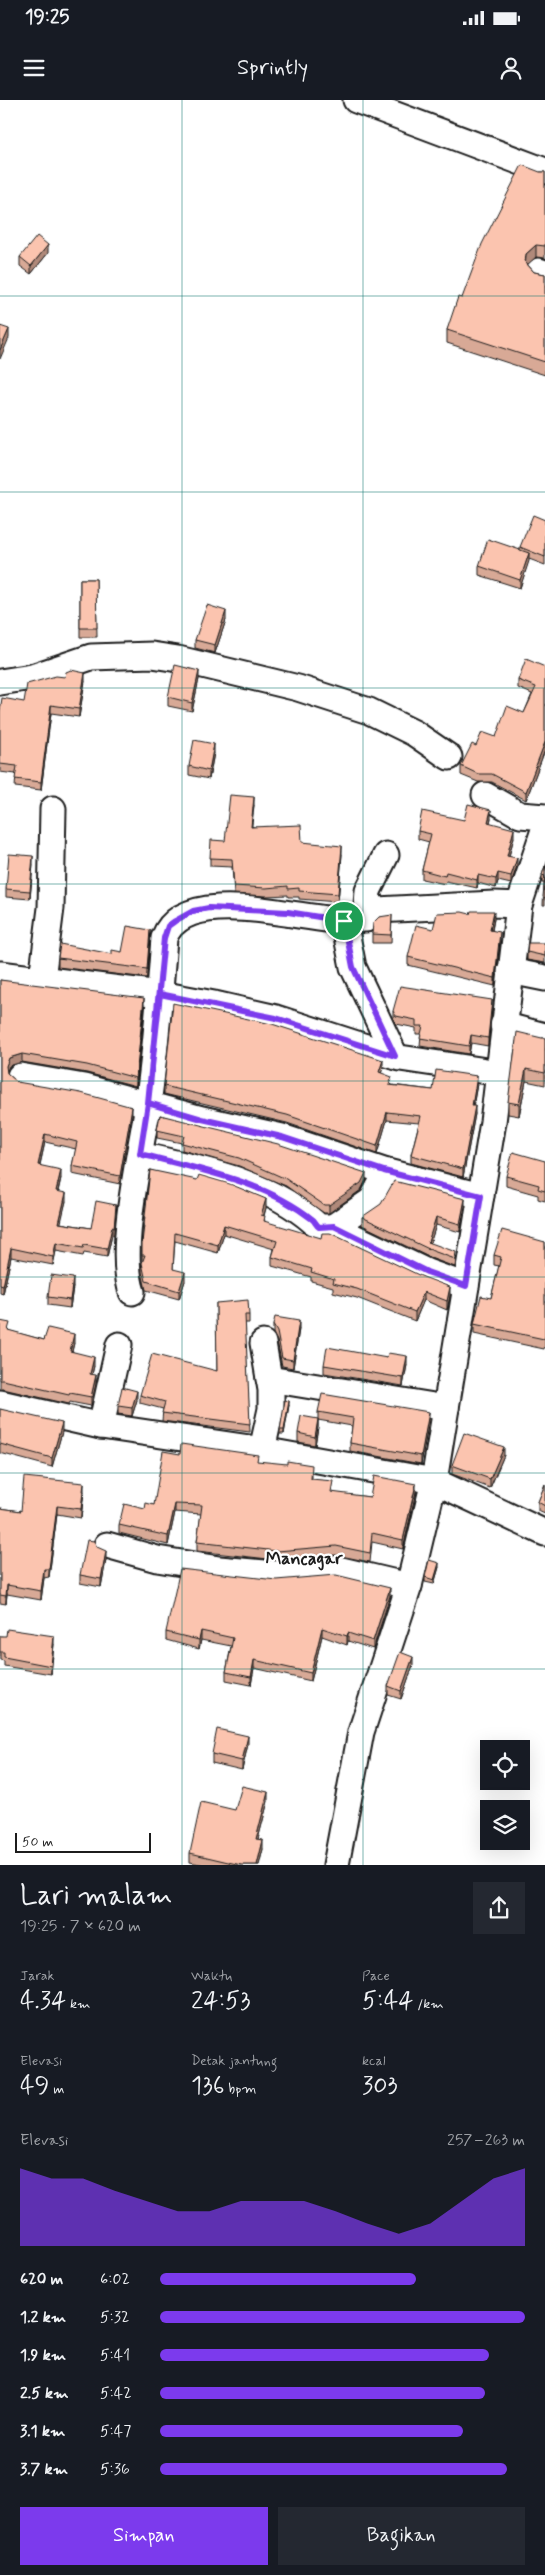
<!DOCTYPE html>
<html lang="id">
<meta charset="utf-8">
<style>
:root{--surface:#171b24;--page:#242831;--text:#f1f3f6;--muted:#9ea1a6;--accent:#7c3aed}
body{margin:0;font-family:Mynerve,sans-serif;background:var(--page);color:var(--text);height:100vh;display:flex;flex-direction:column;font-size:19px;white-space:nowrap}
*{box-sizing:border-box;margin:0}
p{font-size:16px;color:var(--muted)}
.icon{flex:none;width:28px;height:28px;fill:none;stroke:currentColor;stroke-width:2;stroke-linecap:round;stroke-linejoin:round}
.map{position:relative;height:1765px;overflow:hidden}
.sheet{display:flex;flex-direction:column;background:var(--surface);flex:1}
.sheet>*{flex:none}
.controls{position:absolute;left:480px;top:1640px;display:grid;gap:10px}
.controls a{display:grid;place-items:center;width:50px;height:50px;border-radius:0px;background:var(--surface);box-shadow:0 5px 20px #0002;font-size:25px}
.scale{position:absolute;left:15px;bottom:12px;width:136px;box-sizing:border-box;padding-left:5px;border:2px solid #1c1c1c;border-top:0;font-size:14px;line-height:18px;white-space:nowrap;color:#1c1c1c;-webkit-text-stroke:4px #fff;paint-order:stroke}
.pin{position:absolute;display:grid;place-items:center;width:42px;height:42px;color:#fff;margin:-21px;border:2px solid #fff;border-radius:50%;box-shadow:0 1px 5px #0007}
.round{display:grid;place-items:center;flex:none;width:52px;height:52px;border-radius:0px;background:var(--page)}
.overview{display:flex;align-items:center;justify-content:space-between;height:85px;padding:0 20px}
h1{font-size:28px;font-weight:600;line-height:38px}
.stats{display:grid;grid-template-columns:repeat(3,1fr);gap:8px;height:85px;padding:5px 20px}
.stats div{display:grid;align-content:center}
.stats b{font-size:25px;font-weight:600}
.stats small{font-size:14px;font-weight:400}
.stats p{font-size:14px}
.chart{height:140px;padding:10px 20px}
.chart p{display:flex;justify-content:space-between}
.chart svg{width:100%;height:90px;margin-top:5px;fill:var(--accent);opacity:.7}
.primary-button{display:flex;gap:10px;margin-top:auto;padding:10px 20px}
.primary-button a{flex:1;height:58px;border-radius:0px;background:var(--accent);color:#fff;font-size:20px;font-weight:600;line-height:58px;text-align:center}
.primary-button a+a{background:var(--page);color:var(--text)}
ul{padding:0 20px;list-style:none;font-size:16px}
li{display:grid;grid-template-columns:80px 60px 1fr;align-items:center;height:38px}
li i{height:12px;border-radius:6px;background:var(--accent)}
.status{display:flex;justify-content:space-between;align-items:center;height:35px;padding:0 25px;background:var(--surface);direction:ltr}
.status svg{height:14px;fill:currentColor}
header{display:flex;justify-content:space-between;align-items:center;height:65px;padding:0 20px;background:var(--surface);font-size:22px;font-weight:600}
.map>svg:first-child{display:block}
</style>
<div class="status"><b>19:25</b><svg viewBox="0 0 49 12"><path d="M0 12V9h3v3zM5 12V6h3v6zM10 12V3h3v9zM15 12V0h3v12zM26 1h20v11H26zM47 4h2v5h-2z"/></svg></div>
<header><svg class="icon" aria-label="menu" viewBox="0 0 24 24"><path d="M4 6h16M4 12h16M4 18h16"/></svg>Sprintly<svg class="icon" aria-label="person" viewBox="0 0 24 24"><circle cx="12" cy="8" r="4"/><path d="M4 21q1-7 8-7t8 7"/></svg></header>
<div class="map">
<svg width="545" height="1765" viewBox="0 0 545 1765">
<rect width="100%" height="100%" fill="#fff"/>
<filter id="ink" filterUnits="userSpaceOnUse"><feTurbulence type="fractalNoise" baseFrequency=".02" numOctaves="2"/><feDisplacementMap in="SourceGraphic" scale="10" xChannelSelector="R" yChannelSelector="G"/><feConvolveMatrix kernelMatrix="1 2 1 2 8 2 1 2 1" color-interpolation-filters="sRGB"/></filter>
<g filter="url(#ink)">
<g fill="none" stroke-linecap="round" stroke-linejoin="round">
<g stroke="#1c1c1c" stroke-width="29">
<g id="minor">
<path d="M356,0L545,71"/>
<path d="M539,171L545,173"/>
<path d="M0,582L32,577L91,557L152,555L178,559L298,588L369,611L414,633L449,657"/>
<path d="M485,695L520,715L545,717"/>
<path d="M366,819L368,791L386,755"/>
<path d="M344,821L353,867L395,956"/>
<path d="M510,871L545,878"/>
<path d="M0,874L160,894L214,904L276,918L400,958L500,973"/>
<path d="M42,879L51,808L53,709"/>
<path d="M503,925L545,936"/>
<path d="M20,976L84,987L202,1019L282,1037L384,1071L481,1096"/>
<path d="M140,1055C201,1069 273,1082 319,1127H333L427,1172L466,1186"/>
<path d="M333,1127L372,1100L387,1072"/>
<path d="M132,1192C117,1149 141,1052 148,1004C156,949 160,893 164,838C185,781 305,822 350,821C365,821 366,814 377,810L494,804L519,805"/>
<path d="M269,1279L446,1308"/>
<path d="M0,1303L101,1326L262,1350L434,1381L545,1433"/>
<path d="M101,1326L119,1245"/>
<path d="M262,1350L271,1309V1290L263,1243"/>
<path d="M107,1445L157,1459L219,1469L277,1474L337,1469L409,1486"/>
<path d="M336,1765L361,1632L409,1486L434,1381L493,1022L519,805L545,727"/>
</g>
</g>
<use href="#minor" stroke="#fff" stroke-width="25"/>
</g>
<g fill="#d8a996" stroke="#1c1c1c">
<path d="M540,72H545V158L536,157L527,164L534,172L545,174V275L447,243V230L462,198Z"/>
<path d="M48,153L31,174L20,166V157Z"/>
<path d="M545,420V465L529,459L520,488L479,475V466L520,450V447Z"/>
<path d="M80,479H96L97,537H80Z"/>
<path d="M226,520L215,553L195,548V540Z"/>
<path d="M545,567V650L526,700L492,682H478L461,675V666L476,646L496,637L524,613L532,594L518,588V580Z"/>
<path d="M199,579L192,611L168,606V597Z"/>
<path d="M85,581L79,617L51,613L41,690L15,687L16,674L0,672V612Z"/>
<path d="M214,653L209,679L189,675V666Z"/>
<path d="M254,705L251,726L342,754L338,802L299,799V797H288V795L266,796L234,794L232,767L210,766V758L225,741Z"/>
<path d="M491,718L490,723L514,737L509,756L517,766L511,784L498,781L496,788L478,783L477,788L446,781L445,784L422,779V770L429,742L418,739V731L464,720Z"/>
<path d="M33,764L30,799L6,797V789Z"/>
<path d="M545,766V805H543L544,783H542V775Z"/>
<path d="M392,815L391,843H372V834Z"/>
<path d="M494,819L492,831L500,841L495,886L408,865V857L433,829Z"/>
<path d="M150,839L147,878L58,867V858L112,854L122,852Z"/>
<path d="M545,842V863L527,860V852L545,843Z"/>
<path d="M0,880L144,907L136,986L87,973L22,962L9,966L7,973L17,982L132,1015L120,1084L72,1074V1066L76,1049L45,1042L40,1065L61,1078L58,1092L66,1101L60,1123L91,1128L116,1113L114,1136L112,1135L107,1157L84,1153L83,1156L56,1151L53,1165L11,1157L3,1194L0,1193Z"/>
<path d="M492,909L488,946L471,943L469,954L420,946L421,934H416V928L396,924L393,919V911Z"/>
<path d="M542,938H545V985L526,981L519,1016L508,1014V1002Z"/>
<path d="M383,968L381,973L392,985L433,990L477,984L473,1006L475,1014L463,1077L411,1063V1055L419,1023L387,1020L377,1054L287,1023L164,994V986Z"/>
<path d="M160,1015L366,1080L361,1090L329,1113H324L286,1086L239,1066L182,1050V1043L157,1038V1030Z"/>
<path d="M545,1061V1101L538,1099V1095L506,1086V1076Z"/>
<path d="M150,1070L266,1108L264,1116L265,1122L450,1196L447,1210L424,1200L415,1221L357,1198L333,1192V1187L311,1181V1177L272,1166V1157L274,1149L224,1134L218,1153L175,1141L173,1169L185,1181L179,1199L146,1190L142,1172V1143Z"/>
<path d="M465,1107L460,1132L436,1125L430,1143L456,1160L455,1167L433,1159L362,1125V1117Z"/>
<path d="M545,1142V1246L544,1249L474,1234V1224L491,1198L499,1166L494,1165V1155Z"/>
<path d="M73,1187L70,1208L48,1205V1197Z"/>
<path d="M216,1203L249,1215V1223H245L250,1332L162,1321L163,1309L140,1303V1295L217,1271Z"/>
<path d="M0,1221L10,1231L44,1240L74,1243L72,1251L94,1266L92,1274L96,1284L91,1306L70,1302L69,1304L3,1289H0Z"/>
<path d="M273,1225L299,1229L293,1268L282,1266L277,1241L273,1233Z"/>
<path d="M387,1258L407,1265L403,1286L324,1273V1265Z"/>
<path d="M137,1300L132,1316L118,1314V1306Z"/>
<path d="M289,1305L284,1334H280V1330Z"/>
<path d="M0,1309L62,1332L52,1367L0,1353Z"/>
<path d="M318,1312L429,1320L421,1364L350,1351V1343L352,1326L318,1320V1327L315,1345L298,1342V1333L318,1319Z"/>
<path d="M180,1354L258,1362L312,1374V1380L332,1393L370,1397L416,1392L403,1449L372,1442L370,1462L336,1455L277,1460L197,1451V1442L201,1414L175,1412L168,1445L119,1433V1425L145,1409L154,1405Z"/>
<path d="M504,1355L490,1388L452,1374V1365Z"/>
<path d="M545,1384V1414L538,1411V1402Z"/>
<path d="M84,1391L81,1418L57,1414L49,1477L44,1478L41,1500L7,1494L6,1504L0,1503V1408L21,1411Z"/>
<path d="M97,1447L106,1460L101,1487L80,1483V1475Z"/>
<path d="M439,1467L434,1484L425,1482V1477Z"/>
<path d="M390,1496L373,1549L348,1541L347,1545L322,1536L311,1581L254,1568L251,1585L226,1580V1572L231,1546L201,1540L199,1549L166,1540V1532Z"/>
<path d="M0,1536L54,1544L51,1574L4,1566V1561L0,1560Z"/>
<path d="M413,1565L401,1599L388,1595V1586Z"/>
<path d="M248,1644L242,1670L212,1663V1654Z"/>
<path d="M268,1701L258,1739L263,1749L259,1765H205L190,1762V1753L235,1710Z"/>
</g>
<g fill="#b0897a" stroke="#1c1c1c">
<path d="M48,145V153L31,174V166Z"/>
<path d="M536,145V157L526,166L525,174L526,154Z"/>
<path d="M9,229V238L0,259V250Z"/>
<path d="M529,453V461L520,488V480Z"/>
<path d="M226,511V520L215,553V545Z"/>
<path d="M199,571V579L192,611V603Z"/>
<path d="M85,573V581L79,617V609Z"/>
<path d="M51,605V613L41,690V682Z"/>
<path d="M545,642V650L526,700V692Z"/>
<path d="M214,644V653L209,679V671Z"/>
<path d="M254,697V705L251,735V727Z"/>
<path d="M491,710V718L488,730V722Z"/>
<path d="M514,729V737L507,764V756Z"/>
<path d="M342,746V754L338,802V794Z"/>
<path d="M33,756V764L30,799V791Z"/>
<path d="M517,758V766L511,784V776Z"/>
<path d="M498,773V781L496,788V779Z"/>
<path d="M478,775V783L477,788V780Z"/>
<path d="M494,811V819L490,839V830Z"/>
<path d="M150,830V839L147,878V869Z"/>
<path d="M500,832V841L495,886V878Z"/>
<path d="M144,898V907L136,986V978Z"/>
<path d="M492,900V909L488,946V938Z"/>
<path d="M471,935V943L469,954V946Z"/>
<path d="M22,954V962L9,966L6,974V966L9,958Z"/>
<path d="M383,960V968L379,980V972Z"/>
<path d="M526,969V981L519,1016V1004Z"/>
<path d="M477,976V984L472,1013V1006Z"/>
<path d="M475,1006V1014L463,1077V1069Z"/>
<path d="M132,1007V1015L120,1084V1076Z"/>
<path d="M387,1012V1020L377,1054V1046Z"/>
<path d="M45,1034V1042L38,1073V1065Z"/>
<path d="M61,1070V1078L56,1099V1091Z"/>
<path d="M366,1073V1080L361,1090L329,1113V1105Z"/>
<path d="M66,1093V1101L59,1131V1123Z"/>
<path d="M266,1099V1108L261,1124V1115Z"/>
<path d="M465,1099V1107L460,1132V1124Z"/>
<path d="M116,1105V1113L114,1136V1128Z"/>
<path d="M436,1117V1125L428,1150V1142Z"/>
<path d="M224,1125V1134L218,1153V1145Z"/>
<path d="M112,1127V1135L107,1157V1149Z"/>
<path d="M56,1143V1151L53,1165V1157Z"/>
<path d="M11,1148V1157L3,1194V1186Z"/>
<path d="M185,1172V1181L179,1199V1191Z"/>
<path d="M73,1178V1187L70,1208V1200Z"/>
<path d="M450,1187V1196L447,1210V1201Z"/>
<path d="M424,1192V1200L415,1221V1212Z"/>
<path d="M299,1221V1229L293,1268V1260Z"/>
<path d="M74,1234V1243L70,1260V1251Z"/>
<path d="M407,1256V1265L403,1286V1278Z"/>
<path d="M94,1257V1266L90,1283V1274Z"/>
<path d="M96,1275V1284L91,1306V1297Z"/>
<path d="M137,1291V1300L132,1316V1308Z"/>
<path d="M289,1301V1305L284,1334V1330Z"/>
<path d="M429,1312V1320L421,1364V1356Z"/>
<path d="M318,1319V1327L315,1345V1337Z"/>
<path d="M62,1323V1332L52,1367V1358Z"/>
<path d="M504,1347V1355L490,1388V1379Z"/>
<path d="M84,1383V1391L81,1418V1409Z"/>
<path d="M416,1384V1392L403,1449V1440Z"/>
<path d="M175,1404V1412L168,1445V1436Z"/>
<path d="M57,1406V1414L49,1477V1469Z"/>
<path d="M106,1451V1460L101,1487V1479Z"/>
<path d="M439,1463V1467L434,1484V1480Z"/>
<path d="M44,1469V1478L41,1500V1491Z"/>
<path d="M7,1485V1494L6,1504V1496Z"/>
<path d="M390,1488V1496L373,1549V1541Z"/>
<path d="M322,1528V1536L311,1581V1573Z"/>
<path d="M201,1531V1540L199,1549V1540Z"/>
<path d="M348,1533V1541L347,1545V1536Z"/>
<path d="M54,1536V1544L51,1574V1566Z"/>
<path d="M413,1557V1565L401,1599V1591Z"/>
<path d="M254,1560V1568L251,1585V1577Z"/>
<path d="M248,1636V1644L242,1670V1661Z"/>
<path d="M268,1692V1701L256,1747V1739Z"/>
<path d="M263,1740V1749L259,1765H257Z"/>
</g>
<g fill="#fbc4af" stroke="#1c1c1c">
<path d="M522,65L540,72H545V146L536,145L526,154L525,162L534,172L545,174V262L447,230L458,197L462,198L482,144Z"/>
<path d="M37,136L48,145L31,166L20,157Z"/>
<path d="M0,226L9,229L0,250Z"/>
<path d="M533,415L545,420V457L520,447Z"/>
<path d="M488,439L529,453L520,480L479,466Z"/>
<path d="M80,479H96L97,528H80Z"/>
<path d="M207,505L226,511L215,545L195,540Z"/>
<path d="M526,559L545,567V642L526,692L492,674H478L461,666L472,644L476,646L482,632L496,637L507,606L524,613L536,587L518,580Z"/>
<path d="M175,565L199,571L192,603L168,597Z"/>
<path d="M71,570L85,573L79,609L51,605L41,682L15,679L17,666L0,664V612L2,598L24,602L27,584L56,576L65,577L66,572Z"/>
<path d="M194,640L214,644L209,671L189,666Z"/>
<path d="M230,695L254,697L251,727L301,725L302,742L342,746L338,794L299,791V788L288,789V786L266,788L234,786L232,759L210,758L211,740L225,741Z"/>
<path d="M468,704L491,710L488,722L514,729L507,756L517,758L511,776L498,773L496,779L478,775L477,780L446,772L445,776L422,770L431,734L418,731L422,711L464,720Z"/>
<path d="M9,754L33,756L30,791L6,789Z"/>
<path d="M545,766V798L543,797L545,776L542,775Z"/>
<path d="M471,811H494L490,830L500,832L495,878L408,857L416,825L433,829L437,813L462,812L470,814Z"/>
<path d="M392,815L391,835L372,834L373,823L379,817Z"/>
<path d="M127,826L150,830L147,869L58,858L60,844L112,854V850L122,852Z"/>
<path d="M545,842V856L527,852L528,843H545Z"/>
<path d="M0,880L144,898L136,978L87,965L22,954L9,958L6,966L7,973L17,982L81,993L132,1007L120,1076L72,1066L77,1042L45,1034L38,1065L61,1070L56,1091L66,1093L59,1123L91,1128L96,1101L116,1105L114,1128L112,1127L107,1149L84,1145L83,1148L56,1143L53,1157L11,1148L3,1186L0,1185Z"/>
<path d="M400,886L492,900L488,938L471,935L469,946L420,938L423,926H416V920L396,916L393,911Z"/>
<path d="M173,903L272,924L383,960L379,972L392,977L389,985L433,990L436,970L477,976L472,1006H475L463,1069L411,1055L421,1016L387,1012L377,1046L287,1015L164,986Z"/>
<path d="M517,932L542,938H545V973L526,969L519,1004L508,1002Z"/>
<path d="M160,1015L278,1044L366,1073L361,1083L329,1105H324L286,1079L239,1058L182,1043L184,1036L157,1030Z"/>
<path d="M513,1052L545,1061V1091L538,1089L539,1085L506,1076Z"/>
<path d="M150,1070L197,1080L199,1075L230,1084L266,1099L261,1115L265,1116L264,1121L321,1138L322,1133H330L421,1176L450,1187L447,1201L424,1192L415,1212L357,1189L333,1183L334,1179L311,1172L312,1169L272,1157L277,1141L224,1125L218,1145L175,1133L173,1169L185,1172L179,1191L146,1181L142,1163L145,1155H142V1143Z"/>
<path d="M394,1081L465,1099L460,1124L436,1117L428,1142L456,1152L455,1159L433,1151L362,1117L381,1104Z"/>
<path d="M502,1130L545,1142V1236L544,1239L474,1224L481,1196L491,1198L501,1157L494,1155Z"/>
<path d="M51,1175L73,1178L70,1200L48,1197Z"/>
<path d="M248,1200L249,1215H245L250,1324L162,1313L165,1302L140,1295L152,1254L217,1271L216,1203Z"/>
<path d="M275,1217L299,1221L293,1260L282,1258L277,1232L273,1225Z"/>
<path d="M0,1221L10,1223L8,1230L44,1240L48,1228L74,1234L70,1251L94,1257L90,1274L96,1275L91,1297L70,1293L69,1295L3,1280H0Z"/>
<path d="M327,1247L387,1258L388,1253L407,1256L403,1278L324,1265Z"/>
<path d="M122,1287L137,1291L132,1308L118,1306Z"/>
<path d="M322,1294L429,1312L421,1356L350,1343L353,1318L318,1312Z"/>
<path d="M285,1300L289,1301L284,1330H280Z"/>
<path d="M0,1309L62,1323L52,1358L0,1344Z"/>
<path d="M301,1316L318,1319L315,1337L298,1333Z"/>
<path d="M464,1333L504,1347L490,1379L452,1365Z"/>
<path d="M181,1344L258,1355L257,1361L287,1364V1361L312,1365L311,1379L333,1381L331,1392L370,1397L374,1376L416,1384L403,1440L372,1433L370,1453L336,1446L277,1451L197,1442L202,1405L175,1404L168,1436L119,1425L124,1404L145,1409L146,1403L154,1405L163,1351L180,1354Z"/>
<path d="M24,1377L84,1383L81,1409L57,1406L49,1469H44L41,1491L7,1485L6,1496L0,1495V1408L21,1411Z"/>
<path d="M545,1384V1406L538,1402Z"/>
<path d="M87,1440L94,1441L97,1447L106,1451L101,1479L80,1475Z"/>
<path d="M429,1460L439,1463L434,1480L425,1477Z"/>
<path d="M180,1469L276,1480L336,1475L390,1488L373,1541L348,1533L347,1536L322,1528L311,1573L254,1560L251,1577L226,1572L233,1538L201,1531L199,1540L166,1532Z"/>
<path d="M7,1529L54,1536L51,1566L4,1557V1552H0V1536H6Z"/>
<path d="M400,1552L413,1557L401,1591L388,1586Z"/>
<path d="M217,1629L248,1636L242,1661L212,1654Z"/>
<path d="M242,1686L268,1692L256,1739L263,1740L257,1765H241L190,1753L201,1702L235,1710Z"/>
</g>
</g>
<g fill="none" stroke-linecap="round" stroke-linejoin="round" filter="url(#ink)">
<g stroke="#fff" stroke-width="10">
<path id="route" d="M344,821L288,812L209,808L193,811L175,821L168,826L164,838L148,1003L140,1054C198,1069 264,1081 312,1119C315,1121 316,1125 319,1127L334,1126L427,1172L466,1186L481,1096L384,1071L282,1037L202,1019L148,1003L160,894L276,918L395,956L353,867L344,821"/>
</g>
<use href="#route" stroke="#7c3aed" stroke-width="6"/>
</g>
<path fill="none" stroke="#0f766e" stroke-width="1" stroke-opacity="0.55" d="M182,0V1765M363,0V1765M0,196H545M0,392H545M0,588H545M0,784H545M0,981H545M0,1177H545M0,1373H545M0,1569H545"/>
<g text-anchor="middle" stroke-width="4.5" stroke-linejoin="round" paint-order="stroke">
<g font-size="18" font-weight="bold" fill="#1c1c1c" stroke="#fff">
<text x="304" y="1464">Mancagar</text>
</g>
</g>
</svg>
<div class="controls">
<a><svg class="icon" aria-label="locate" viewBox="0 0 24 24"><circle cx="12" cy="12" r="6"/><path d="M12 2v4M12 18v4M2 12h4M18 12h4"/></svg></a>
<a><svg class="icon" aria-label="layers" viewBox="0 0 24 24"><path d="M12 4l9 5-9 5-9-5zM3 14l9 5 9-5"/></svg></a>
</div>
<div class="scale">50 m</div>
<div class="pin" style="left:344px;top:821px;background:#1e9e55"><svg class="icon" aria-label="arrive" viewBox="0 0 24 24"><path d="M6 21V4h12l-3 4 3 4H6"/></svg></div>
</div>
<section class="sheet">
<div class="overview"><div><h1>Lari malam</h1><p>19:25 · 7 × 620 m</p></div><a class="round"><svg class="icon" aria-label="share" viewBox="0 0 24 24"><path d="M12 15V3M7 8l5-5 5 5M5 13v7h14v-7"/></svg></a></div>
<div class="stats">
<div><p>Jarak</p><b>4.34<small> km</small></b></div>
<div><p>Waktu</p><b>24:53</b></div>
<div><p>Pace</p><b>5:44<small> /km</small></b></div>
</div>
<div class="stats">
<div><p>Elevasi</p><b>49<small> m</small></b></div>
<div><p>Detak jantung</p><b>136<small> bpm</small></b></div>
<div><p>kcal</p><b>303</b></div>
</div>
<div class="chart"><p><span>Elevasi</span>257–263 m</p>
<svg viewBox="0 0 160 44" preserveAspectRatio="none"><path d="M0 44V6L10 11L20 11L30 17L40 22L50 27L60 27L70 22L80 22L90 22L100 27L110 33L120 38L130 33L140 22L150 11L160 6V44z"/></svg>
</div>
<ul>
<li><b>620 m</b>6:02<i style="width:70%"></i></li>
<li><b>1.2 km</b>5:32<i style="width:100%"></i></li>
<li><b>1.9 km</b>5:41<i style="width:90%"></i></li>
<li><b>2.5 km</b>5:42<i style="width:89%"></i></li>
<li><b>3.1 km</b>5:47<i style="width:83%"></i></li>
<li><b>3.7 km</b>5:36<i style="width:95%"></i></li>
</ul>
<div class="primary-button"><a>Simpan</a><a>Bagikan</a></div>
</section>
